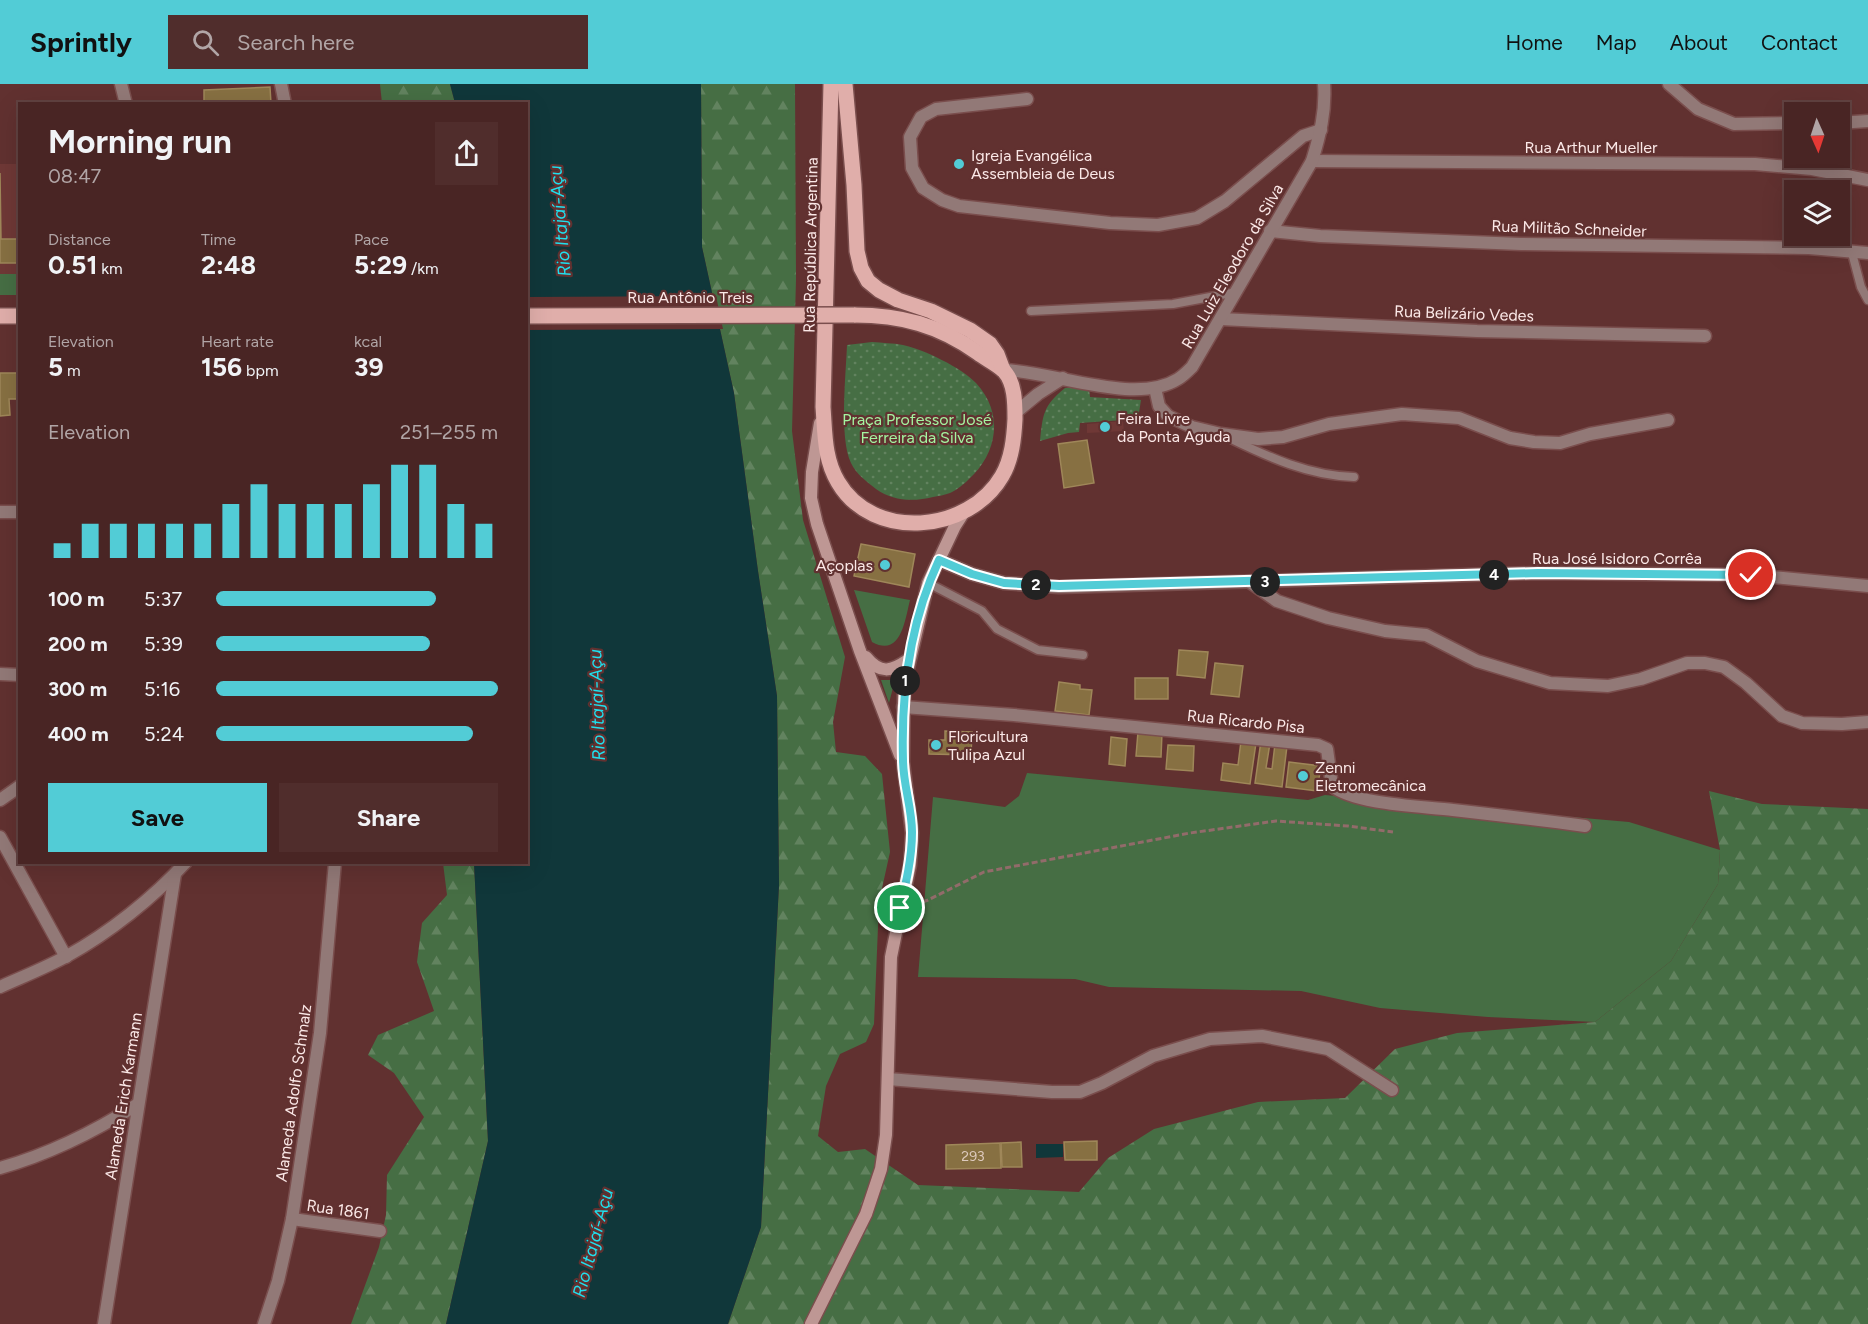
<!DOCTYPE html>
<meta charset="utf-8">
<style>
:root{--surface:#492524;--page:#502d2c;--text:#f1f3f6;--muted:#b1a5a6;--line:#614241;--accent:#52ccd6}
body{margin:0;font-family:Figtree,sans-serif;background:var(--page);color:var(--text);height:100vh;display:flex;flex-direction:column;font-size:22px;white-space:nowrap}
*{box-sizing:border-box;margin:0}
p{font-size:20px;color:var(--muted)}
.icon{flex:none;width:33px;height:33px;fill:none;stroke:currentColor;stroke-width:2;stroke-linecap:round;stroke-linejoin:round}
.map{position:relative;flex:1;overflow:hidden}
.panel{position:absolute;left:18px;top:18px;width:510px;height:762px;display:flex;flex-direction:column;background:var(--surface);border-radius:0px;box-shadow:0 6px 24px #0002,0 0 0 2px var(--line)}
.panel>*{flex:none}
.needle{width:39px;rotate:177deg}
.fabs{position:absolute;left:1784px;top:18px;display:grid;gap:12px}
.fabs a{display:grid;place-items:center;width:66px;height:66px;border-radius:0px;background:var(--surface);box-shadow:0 6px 24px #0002,0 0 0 2px var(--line);font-size:30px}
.pin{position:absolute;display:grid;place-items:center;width:51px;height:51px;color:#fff;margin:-26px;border:3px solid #fff;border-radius:50%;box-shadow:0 2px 6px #0007}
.km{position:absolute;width:30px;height:30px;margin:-15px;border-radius:50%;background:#222;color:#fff;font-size:16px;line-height:30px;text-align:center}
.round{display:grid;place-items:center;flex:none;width:63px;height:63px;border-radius:0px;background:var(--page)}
.summary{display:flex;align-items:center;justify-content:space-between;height:102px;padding:0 30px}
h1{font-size:33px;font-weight:700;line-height:45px}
.stats{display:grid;grid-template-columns:repeat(3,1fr);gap:9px;height:102px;padding:6px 30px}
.stats div{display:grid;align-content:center}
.stats b{font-size:26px;font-weight:700}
.stats small{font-size:16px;font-weight:400}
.stats p{font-size:16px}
.chart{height:168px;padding:12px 30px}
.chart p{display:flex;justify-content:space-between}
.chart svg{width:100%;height:108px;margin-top:6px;stroke:var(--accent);stroke-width:6}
.button{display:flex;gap:12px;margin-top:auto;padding:12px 30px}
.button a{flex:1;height:69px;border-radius:0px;background:var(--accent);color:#111;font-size:24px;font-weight:700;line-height:69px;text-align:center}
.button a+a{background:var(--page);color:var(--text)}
ul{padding:0 30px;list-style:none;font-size:20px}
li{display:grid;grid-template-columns:96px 72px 1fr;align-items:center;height:45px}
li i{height:15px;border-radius:8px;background:var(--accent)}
header{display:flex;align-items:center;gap:36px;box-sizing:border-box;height:84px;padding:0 30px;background:var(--accent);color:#111}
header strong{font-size:28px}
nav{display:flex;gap:33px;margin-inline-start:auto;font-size:21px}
.search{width:420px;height:54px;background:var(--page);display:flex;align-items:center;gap:15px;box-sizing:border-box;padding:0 21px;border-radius:0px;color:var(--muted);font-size:22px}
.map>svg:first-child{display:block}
</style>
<header>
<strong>Sprintly</strong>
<div class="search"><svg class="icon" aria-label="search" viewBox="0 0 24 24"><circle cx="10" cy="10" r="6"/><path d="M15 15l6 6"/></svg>Search here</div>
<nav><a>Home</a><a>Map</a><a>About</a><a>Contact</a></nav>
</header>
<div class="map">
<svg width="1868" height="1240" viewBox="0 0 1868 1240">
<defs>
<pattern id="forest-firs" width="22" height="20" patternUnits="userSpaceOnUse" patternTransform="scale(1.5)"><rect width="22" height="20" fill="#466e44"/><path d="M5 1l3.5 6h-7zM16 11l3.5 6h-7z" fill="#62835f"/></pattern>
<pattern id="park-dots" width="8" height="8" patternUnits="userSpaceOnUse" patternTransform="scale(1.5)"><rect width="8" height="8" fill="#466e44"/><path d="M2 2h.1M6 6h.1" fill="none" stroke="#62835f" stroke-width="1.8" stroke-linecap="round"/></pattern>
</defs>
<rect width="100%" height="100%" fill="#613130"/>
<g fill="#6f3836">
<rect x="0" y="80" width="19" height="110"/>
<path d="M1123,337L1124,347L1087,349V340Z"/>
</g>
<g fill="#466e44">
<rect x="0" y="190" width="19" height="21"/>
<path d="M854,506L910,516C905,536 901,574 872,558Z"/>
<path d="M881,596H895L889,619Z"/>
<path d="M1027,689L1308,716L1325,711L1629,738L1720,766L1718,800L1671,877L1595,938L1488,933L1380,924L1301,907L1109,903L1075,895L918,893L933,713L1005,723L1019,712Z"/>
</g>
<g fill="url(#forest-firs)">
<path d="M380,0H450L455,19H382Z"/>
<path d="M701,0H795L796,195L792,347L803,436L845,573L833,638L836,668L865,672L882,690L890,768L879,818L874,940L866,958L840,970L826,1002L818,1052L838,1068L865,1065L918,1101L1079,1108L1108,1074L1154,1045L1258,1018L1345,1014L1395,965L1457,949L1595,938L1671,877L1718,800L1720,766L1709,707L1762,720L1868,725V1240H728L761,1143L779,801L777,612L758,487L734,309L702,163Z"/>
<path d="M443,779H474L488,1057L446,1240H351L379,1163L386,1131L387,1091L424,1033L394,989L368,971L378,951L434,927L417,878L422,839L447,811Z"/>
</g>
<g fill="url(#park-dots)">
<path d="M872,258C882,259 893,259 903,261C923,265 962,284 976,299C1004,329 998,369 969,395C964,400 957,406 950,409C945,411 938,412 933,413C913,418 893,417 876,405C867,398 856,390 851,379C839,354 846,290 847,261Z"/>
<path d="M1065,304H1089L1090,313L1141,316L1138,335L1080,339L1079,348L1068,349L1040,357C1043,330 1043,322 1065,304Z"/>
</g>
<g fill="#10373a">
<path d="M450,0H701L702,163L734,309L758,487L777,612L779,801L761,1143L728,1240H446L488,1057L474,779L526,778V20L455,19Z"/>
<path d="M1036,1060H1063V1073L1036,1074Z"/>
</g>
<path fill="#613130" d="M716,212L723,245L527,246V213Z"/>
<g fill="#877042" stroke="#9f8759" stroke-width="1.5">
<path d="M270,3L271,20H204V6Z"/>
<path d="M0,89L1,155H20V179H0Z"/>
<path d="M0,289H20V315H9L10,331L0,332Z"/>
<path d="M1087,356L1094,399L1064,404L1058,360Z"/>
<path d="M861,460L915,470L909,503L854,492Z"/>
<path d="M1179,566L1208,568L1205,594L1177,591Z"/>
<path d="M1215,579L1243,582L1239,613L1211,610Z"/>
<rect x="1135" y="594" width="33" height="21"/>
<path d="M1059,598L1080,601V605L1092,606L1089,631L1055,627Z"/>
<path d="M945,647L972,648L971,671L929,670V656H945Z"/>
<path d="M1138,648L1162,649L1161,673L1136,672Z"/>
<path d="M1111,653L1127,655L1125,682L1109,680Z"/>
<path d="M1241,657L1256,659L1250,700L1221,696L1223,679L1238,681Z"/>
<path d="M1261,657L1270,659L1266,684L1272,685L1275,660L1287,662L1282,703L1255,699Z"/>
<path d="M1168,661L1194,662L1193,687L1166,685Z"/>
<path d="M1289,678L1321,682L1317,707L1286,703Z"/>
<path d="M1097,1057V1076H1065L1064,1058Z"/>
<path d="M1021,1058L1022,1083H1002L1001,1059Z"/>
<path d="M1000,1059L1001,1084L946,1085V1061Z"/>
</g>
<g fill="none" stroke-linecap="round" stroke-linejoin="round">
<g stroke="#7a4e4d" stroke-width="11">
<g id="service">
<path d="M1852,169L1861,203L1868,216"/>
<path d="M1031,227L1173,220L1237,208"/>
<path d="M1229,354C1268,373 1310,392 1354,393"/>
<path d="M928,499L982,527L997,545L1038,566L1083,571"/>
</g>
</g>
<g stroke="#7a4e4d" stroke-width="15">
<g id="minor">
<path d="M121,0L126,20"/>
<path d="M1669,0L1698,25L1734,40L1794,39"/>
<path d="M1027,15L936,25L921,33L910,53L912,84L923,104L942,116L959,122L1110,139L1158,141L1197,134L1225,117L1303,52L1321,46"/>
<path d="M1839,39L1868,37"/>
<path d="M1312,77L1755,80L1812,85L1868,96"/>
<path d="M1270,147L1320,152L1521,160L1809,164L1868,169"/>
<path d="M1221,235L1477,247L1705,252"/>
<path d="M1003,286C1053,287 1135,322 1178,295C1183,292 1188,287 1192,283L1312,77C1320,51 1326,27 1324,0"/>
<path d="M1155,304L1159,322L1168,332L1192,343L1221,350L1258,355L1283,353L1329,340L1402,330L1459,334L1510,354L1534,358L1560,359L1590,350L1668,336"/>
<path d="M1015,329L1038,310L1063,294"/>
<path d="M0,428H20"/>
<path d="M939,476L972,490L1004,499L1059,503L1538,489L1751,491L1868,502"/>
<path d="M1250,498L1277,517L1328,534L1385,547L1426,551L1477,577L1550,599L1608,602L1641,595L1687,579H1705L1724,583L1746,599L1782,632L1802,639L1842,640L1868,638"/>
<path d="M0,590L20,591"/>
<path d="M903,623L1014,631L1318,661L1327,665L1332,702C1357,721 1420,722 1453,726C1497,731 1541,736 1585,742"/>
<path d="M0,716L20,702"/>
<path d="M0,753L66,873"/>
<path d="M0,903C22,893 45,884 67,872C109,849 153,814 186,778"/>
<path d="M888,995L1052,1008H1080L1102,999L1153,972L1210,955L1262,952L1328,965L1392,1006"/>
<path d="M0,1084C50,1070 94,1048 138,1020"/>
<path d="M292,1135L380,1147"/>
<path d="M104,1240L175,790"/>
<path d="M264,1240L278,1197L292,1135L320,949L335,778"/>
</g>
</g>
<g stroke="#7a4e4d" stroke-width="15">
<path id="tertiary" d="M281,0L285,20"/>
</g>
<g stroke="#7a4e4d" stroke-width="15">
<g id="secondary">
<path d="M820,339L812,388L811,414L817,440L860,567L900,671"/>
<path d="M866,573C880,590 891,588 908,576"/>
<path d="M811,1240L866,1130L881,1085L886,1051L891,873L910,781L912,749L903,678L904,601L928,499L955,442L964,428"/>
</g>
</g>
<g stroke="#7a4e4d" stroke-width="18">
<g id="primary">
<path d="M831,0L823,323C825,348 824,375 838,398C873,458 969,449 1002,392C1012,375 1014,354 1015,335C1015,319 1015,299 1004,287C997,280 986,275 978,269C939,241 901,231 854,231"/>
<path d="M845,0L854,101L857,167L861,184L868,197L879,206L898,216L931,227L970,246L990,260L997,270L1003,286"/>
<path d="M0,232H20"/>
</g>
</g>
<path stroke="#926b6a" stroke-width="3" stroke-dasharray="6 3" stroke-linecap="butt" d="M914,821L928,816L984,788L1190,749L1276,737L1348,742L1393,748"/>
<use href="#service" stroke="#927977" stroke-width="8"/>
<use href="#minor" stroke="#927977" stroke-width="12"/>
<use href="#tertiary" stroke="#927977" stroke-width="12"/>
<use href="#secondary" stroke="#be9794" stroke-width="12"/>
<use href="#primary" stroke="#e0aeaa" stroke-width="15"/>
<g stroke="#7a4e4d" stroke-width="18" stroke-linecap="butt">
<path id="primary-bridge" d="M526,232L854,231"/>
</g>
<use href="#primary-bridge" stroke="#e0aeaa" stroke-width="15"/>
</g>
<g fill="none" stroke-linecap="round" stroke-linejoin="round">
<g stroke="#fff" stroke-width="12">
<path id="route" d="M900,824C906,799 912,774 912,748C912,724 903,700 903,676C901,607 910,538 939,476L972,490L1004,499L1059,502L1538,489L1751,491"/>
</g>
<use href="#route" stroke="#52ccd6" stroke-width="8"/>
</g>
<g fill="#52ccd6" stroke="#613130" stroke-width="2">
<circle cx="959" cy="80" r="6"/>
<circle cx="1105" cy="343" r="6"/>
<circle cx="885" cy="481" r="6"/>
<circle cx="936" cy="661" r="6"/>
<circle cx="1303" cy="692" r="6"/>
</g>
<g text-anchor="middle" stroke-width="4.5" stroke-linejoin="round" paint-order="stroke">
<g font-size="14" fill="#decabe">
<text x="973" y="1077">293</text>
</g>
<g font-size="16" fill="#fbe8e7" stroke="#613130">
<text x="1591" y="69">Rua Arthur Mueller</text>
<text transform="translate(1569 144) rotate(2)" y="6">Rua Militão Schneider</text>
<text transform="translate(810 161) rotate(-89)" y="6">Rua República Argentina</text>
<text transform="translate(1232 182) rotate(-60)" y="6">Rua Luiz Eleodoro da Silva</text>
<text x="690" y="219">Rua Antônio Treis</text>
<text transform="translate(1464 229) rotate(2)" y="6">Rua Belizário Vedes</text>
<text x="1617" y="480">Rua José Isidoro Corrêa</text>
<text transform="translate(1246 637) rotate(6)" y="6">Rua Ricardo Pisa</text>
<text transform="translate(293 1009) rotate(-82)" y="6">Alameda Adolfo Schmalz</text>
<text transform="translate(123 1012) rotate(-81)" y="6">Alameda Erich Karmann</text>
<text transform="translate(338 1125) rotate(8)" y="6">Rua 1861</text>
</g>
<g font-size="16" fill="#fbe8e7" stroke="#613130" text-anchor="start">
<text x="971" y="77">Igreja Evangélica<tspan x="971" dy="18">Assembleia de Deus</tspan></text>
<text x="1117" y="340">Feira Livre<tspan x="1117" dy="18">da Ponta Aguda</tspan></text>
<text x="873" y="487" text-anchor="end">Açoplas</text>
<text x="948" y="658">Floricultura<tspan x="948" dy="18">Tulipa Azul</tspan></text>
<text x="1315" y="689">Zenni<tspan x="1315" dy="18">Eletromecânica</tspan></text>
</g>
<g font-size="16" fill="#a4f4a0" stroke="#613130">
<text x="917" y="341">Praça Professor José<tspan x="917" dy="18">Ferreira da Silva</tspan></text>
</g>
<g font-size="18" font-style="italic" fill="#1fe0ee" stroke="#613130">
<text transform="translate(560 137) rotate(-95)" y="6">Rio Itajaí-Açu</text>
<text transform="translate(597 621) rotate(-92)" y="6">Rio Itajaí-Açu</text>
<text transform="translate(593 1159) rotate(-75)" y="6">Rio Itajaí-Açu</text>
</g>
</g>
</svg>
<div class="fabs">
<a><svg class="needle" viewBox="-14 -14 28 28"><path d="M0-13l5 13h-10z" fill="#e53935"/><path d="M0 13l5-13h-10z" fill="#b1a5a6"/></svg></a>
<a><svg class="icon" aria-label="layers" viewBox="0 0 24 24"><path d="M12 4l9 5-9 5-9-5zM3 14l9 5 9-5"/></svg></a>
</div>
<div class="pin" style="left:900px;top:824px;background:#1e9e55"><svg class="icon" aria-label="arrive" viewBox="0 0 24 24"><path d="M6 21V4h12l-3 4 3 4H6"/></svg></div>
<div class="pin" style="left:1751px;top:491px;background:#d93025"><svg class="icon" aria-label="check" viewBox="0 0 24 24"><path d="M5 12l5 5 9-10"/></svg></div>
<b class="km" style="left:905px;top:597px">1</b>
<b class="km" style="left:1036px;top:501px">2</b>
<b class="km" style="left:1265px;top:498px">3</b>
<b class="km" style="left:1494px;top:491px">4</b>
<section class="panel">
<div class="summary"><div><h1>Morning run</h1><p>08:47</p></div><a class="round"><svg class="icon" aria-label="share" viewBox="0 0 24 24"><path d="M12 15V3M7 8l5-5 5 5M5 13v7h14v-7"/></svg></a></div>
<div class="stats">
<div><p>Distance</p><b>0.51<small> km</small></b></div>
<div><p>Time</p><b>2:48</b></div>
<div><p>Pace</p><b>5:29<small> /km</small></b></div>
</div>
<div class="stats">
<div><p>Elevation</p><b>5<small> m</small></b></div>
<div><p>Heart rate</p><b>156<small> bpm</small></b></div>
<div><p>kcal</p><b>39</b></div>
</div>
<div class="chart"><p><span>Elevation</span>251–255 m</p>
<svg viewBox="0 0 160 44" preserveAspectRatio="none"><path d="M5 44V38M15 44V30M25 44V30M35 44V30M45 44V30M55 44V30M65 44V22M75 44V14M85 44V22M95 44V22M105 44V22M115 44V14M125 44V6M135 44V6M145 44V22M155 44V30"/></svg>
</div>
<ul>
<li><b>100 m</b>5:37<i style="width:78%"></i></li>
<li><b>200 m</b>5:39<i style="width:76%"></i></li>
<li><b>300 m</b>5:16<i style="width:100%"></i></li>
<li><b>400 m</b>5:24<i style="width:91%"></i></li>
</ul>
<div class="button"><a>Save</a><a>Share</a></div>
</section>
</div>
